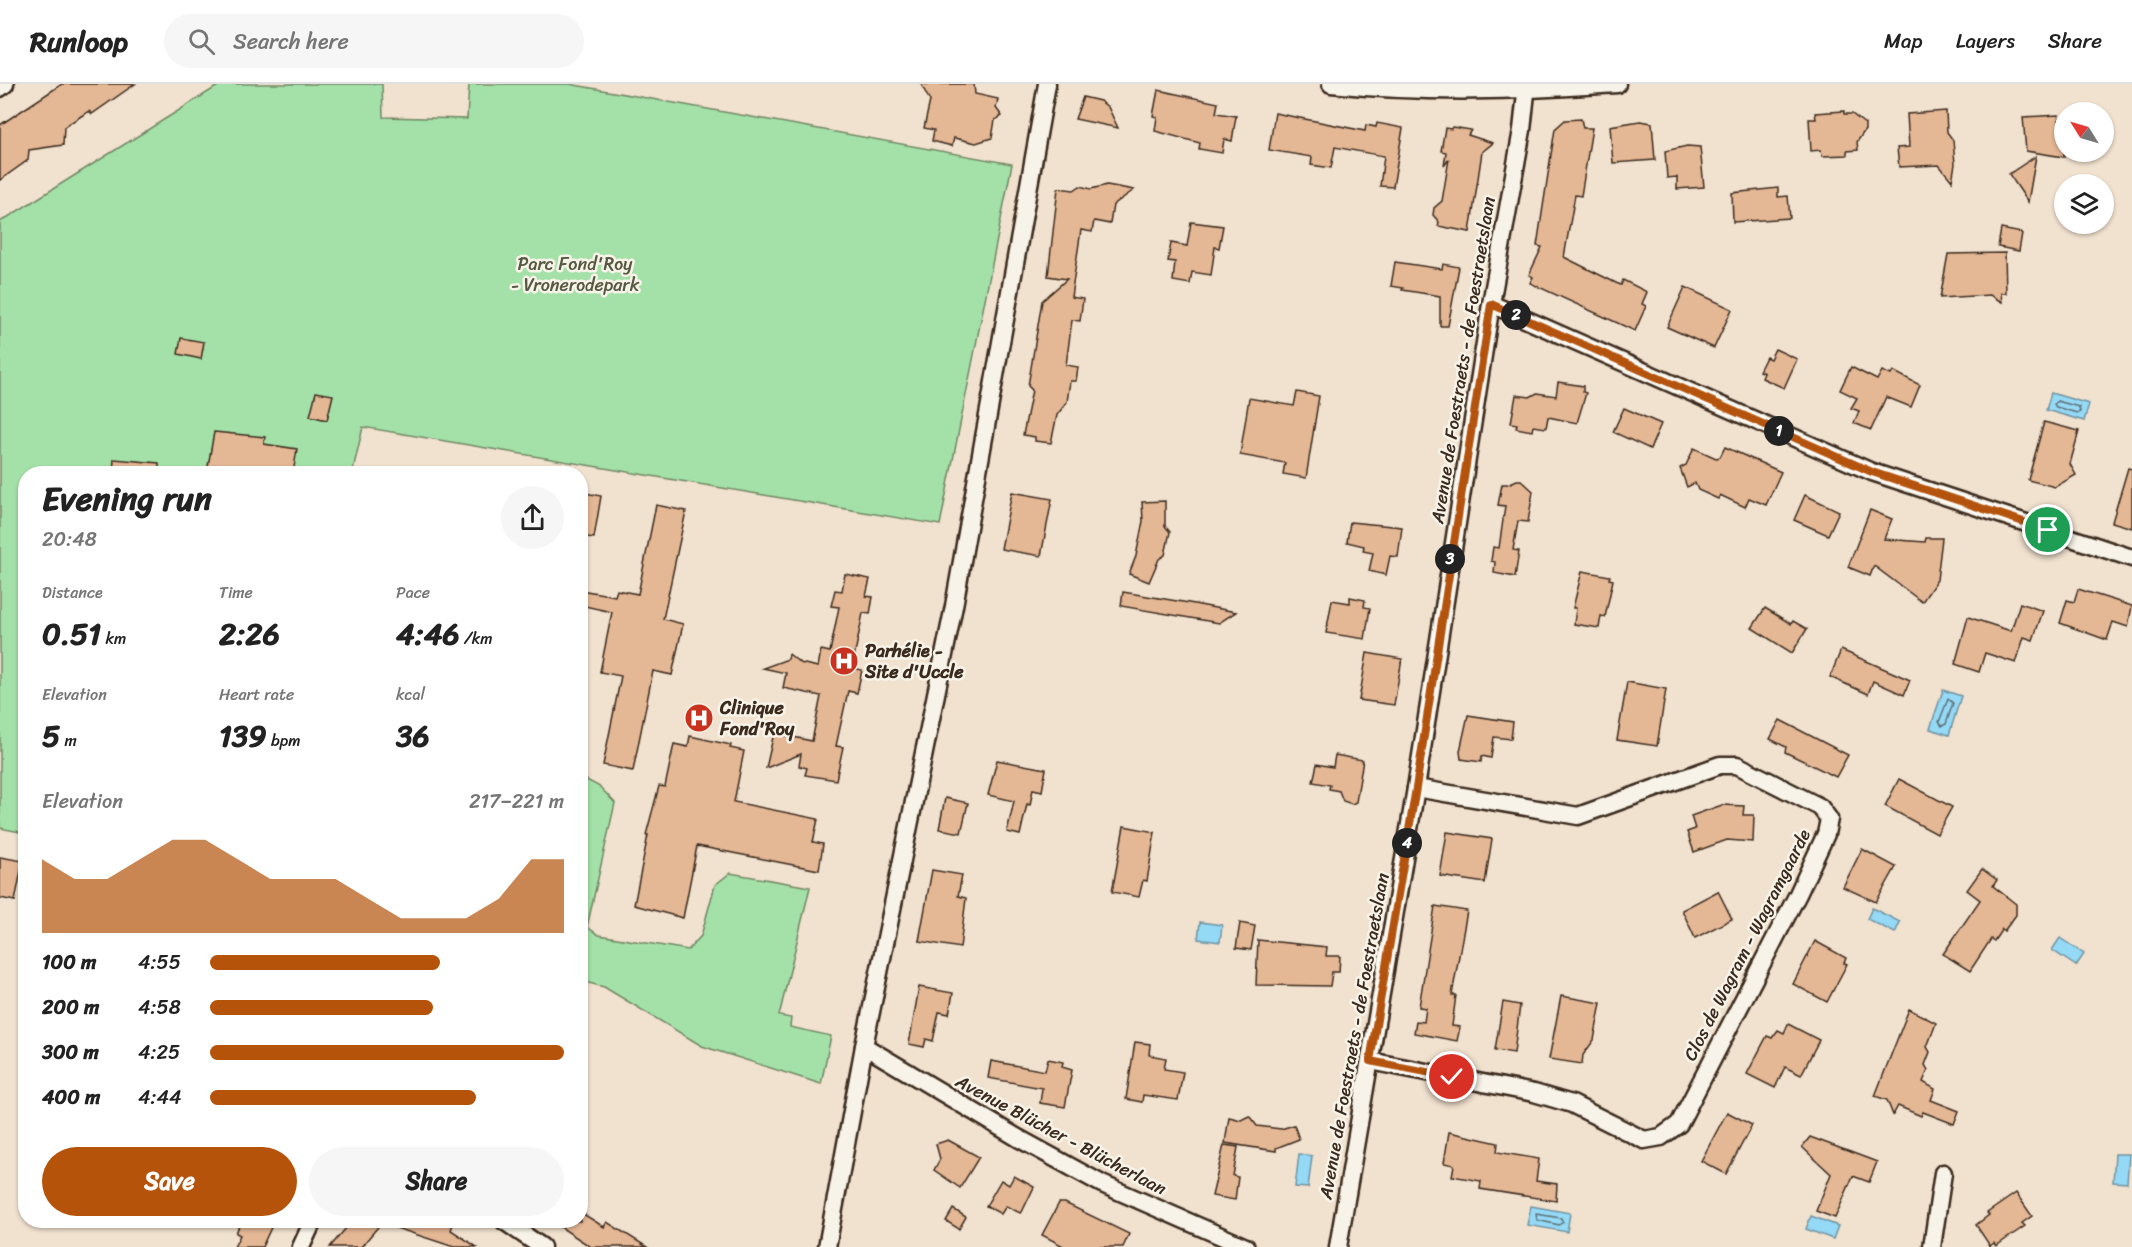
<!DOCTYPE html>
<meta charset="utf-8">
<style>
:root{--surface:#fff;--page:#f6f6f6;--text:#222;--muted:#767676;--line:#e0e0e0;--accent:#b45309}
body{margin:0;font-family:Sriracha,sans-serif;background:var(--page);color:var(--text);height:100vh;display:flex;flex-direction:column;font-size:22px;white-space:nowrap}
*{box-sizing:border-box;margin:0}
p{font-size:20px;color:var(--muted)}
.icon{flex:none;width:33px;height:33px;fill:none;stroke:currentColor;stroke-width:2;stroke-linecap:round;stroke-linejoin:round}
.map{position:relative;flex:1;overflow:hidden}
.panel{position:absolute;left:18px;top:382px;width:570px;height:762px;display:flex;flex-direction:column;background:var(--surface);border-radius:24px;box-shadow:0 2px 4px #0004}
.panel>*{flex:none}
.needle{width:39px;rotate:307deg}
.fabs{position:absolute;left:2054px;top:18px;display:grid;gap:12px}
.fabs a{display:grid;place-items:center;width:60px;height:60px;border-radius:50%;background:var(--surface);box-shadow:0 2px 4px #0004;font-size:30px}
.pin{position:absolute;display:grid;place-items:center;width:51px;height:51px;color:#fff;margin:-26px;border:3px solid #fff;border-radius:50%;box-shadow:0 2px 6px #0007}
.km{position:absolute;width:30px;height:30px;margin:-15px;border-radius:50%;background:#222;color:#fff;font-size:16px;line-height:30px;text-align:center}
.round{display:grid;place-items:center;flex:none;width:63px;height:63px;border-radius:32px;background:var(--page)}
.summary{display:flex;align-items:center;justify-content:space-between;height:102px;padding:0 24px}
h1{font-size:33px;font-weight:800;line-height:45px}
.stats{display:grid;grid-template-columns:repeat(3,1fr);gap:9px;height:102px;padding:6px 24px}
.stats div{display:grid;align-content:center}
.stats b{font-size:30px;font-weight:800}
.stats small{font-size:16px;font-weight:400}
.stats p{font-size:16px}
.chart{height:168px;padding:12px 24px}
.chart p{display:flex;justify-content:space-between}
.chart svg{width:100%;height:108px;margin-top:6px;fill:var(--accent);opacity:.7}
.primary-button{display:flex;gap:12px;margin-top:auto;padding:12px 24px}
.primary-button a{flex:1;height:69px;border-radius:36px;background:var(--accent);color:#fff;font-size:24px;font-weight:800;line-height:69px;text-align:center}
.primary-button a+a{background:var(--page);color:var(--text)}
ul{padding:0 24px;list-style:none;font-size:20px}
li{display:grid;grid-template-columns:96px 72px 1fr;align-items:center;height:45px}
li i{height:15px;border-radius:8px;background:var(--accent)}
header{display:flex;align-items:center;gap:36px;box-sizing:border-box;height:84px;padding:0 30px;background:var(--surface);border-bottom:2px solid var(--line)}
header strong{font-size:28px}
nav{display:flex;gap:33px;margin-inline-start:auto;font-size:21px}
.search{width:420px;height:54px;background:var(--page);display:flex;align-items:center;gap:15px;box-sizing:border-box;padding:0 21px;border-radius:33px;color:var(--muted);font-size:22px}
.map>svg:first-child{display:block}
</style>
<header>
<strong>Runloop</strong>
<div class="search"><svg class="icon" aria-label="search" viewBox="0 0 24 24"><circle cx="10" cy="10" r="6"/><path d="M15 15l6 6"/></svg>Search here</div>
<nav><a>Map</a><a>Layers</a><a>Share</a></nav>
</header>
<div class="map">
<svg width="2132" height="1163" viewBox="0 0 2132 1163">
<rect width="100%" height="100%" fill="#f1e1cf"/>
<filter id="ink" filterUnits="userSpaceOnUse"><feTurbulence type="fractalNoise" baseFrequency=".0167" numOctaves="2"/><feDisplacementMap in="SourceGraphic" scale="12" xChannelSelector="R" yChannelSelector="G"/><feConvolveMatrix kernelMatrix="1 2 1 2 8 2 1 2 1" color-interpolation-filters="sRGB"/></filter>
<g filter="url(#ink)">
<g fill="#a4e1a8" stroke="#708663" stroke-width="1.5">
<path d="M221,0H382L383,33L467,35L469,0H569L1012,80L940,441L363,343L352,390H26L25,749L0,744V138Z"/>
<path d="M581,693L600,703L615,719L587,843L599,851L688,866L701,852L715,801L730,789L810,803L779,932L791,934L790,943L831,952L821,1000L702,962L604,903L581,897Z"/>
</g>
<g fill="#94d9f6" stroke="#7093a0" stroke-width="1.5">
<path d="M2051,309L2089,320L2084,337L2046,326Z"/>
<path d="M1943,606L1961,612L1949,651L1930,645Z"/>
<path d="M1872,824L1900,838L1895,849L1867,835Z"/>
<path d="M1200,838L1222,841L1220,858L1198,855Z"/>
<path d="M2060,854L2084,870L2076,882L2052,866Z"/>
<path d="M1299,1070L1312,1072L1308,1104L1295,1103Z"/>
<path d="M2115,1070H2129L2127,1099L2113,1098Z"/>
<path d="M1531,1122L1570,1129L1567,1148L1527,1141Z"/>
<path d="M1811,1132L1838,1142L1833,1155L1806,1145Z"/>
</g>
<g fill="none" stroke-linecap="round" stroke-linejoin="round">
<g stroke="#5f7074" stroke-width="1.5">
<path d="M2057,317L2079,323L2080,328L2077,329L2056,323L2054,320Z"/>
<path d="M1948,615L1953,619L1946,640L1942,642L1939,638Z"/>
<path d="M1536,1130L1561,1134L1563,1138L1559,1141L1537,1136Z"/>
</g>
</g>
<g fill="#e4b795" stroke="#3b2a1e" stroke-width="1.5">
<path d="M62,0H135L92,30L89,27L64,43L63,61L29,66L28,76L0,96V41Z"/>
<path d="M921,0H974L975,10L998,15L996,24L1002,32L995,36L992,54L976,59L954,54L952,62L932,57L934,46L924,44L930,17Z"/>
<path d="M1158,6L1218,19L1216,29L1236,32L1232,57L1224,55L1222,69L1199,65L1200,59L1155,47L1157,33L1153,32Z"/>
<path d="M1083,13L1100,17L1108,23L1118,44L1075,35Z"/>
<path d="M1844,27V30H1852L1865,40V46L1857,58L1858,66L1847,67V71L1822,72L1821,66L1811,67L1809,35H1816L1815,29Z"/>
<path d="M1946,27L1947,48L1953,56L1955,80L1952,97L1939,81L1899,83L1897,64L1909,63L1907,30Z"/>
<path d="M1275,29L1365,47L1366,41L1376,43L1377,39L1403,44L1393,103L1380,102L1384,72L1335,63L1331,84L1311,81L1312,73L1269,66Z"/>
<path d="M2058,31L2061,44L2064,43V73L2026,67L2023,33Z"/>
<path d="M1581,35L1583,44H1592L1581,112L1575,111L1564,173L1616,199L1621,201L1623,196L1647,208L1642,220L1646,222L1635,247L1530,199L1533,193L1529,191L1542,163L1537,162L1555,45L1565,36Z"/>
<path d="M1640,37L1652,39L1655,76L1613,79L1610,42Z"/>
<path d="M1452,43L1471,46L1468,51L1493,59L1482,68L1470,148L1438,142L1439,138L1433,131L1434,124L1442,117L1449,75L1444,82L1446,68L1441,67L1445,44L1451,45Z"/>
<path d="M1687,62L1700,63L1704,103L1677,105V93L1667,94L1665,67Z"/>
<path d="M2036,72L2028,118L2009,90Z"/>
<path d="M1107,101L1134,106L1113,121L1110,140L1094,137L1092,148L1081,146L1071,213L1083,215L1080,237L1072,236L1066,281L1078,283L1076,297H1070L1067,318L1057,331L1051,359L1035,357V353L1023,351L1032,306L1028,302L1042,217L1067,195L1048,192L1058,104L1074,106L1080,102L1091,105Z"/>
<path d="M1778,104V113L1788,112L1790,134L1733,138L1732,109Z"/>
<path d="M1191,138L1223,142L1219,164L1215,163L1211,191L1192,188L1190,200L1173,197L1175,178L1168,177L1171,159L1187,162Z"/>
<path d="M2001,145L2022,149L2019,167L1998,163Z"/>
<path d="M2005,169L2006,209H2001L2002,218L1990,211L1940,214L1948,170Z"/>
<path d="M1395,178L1442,185L1443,180L1459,183L1448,242H1440V212L1402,206L1403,204L1391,202Z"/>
<path d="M1685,203L1732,225L1714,264L1667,243Z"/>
<path d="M181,254L204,258L201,275L178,270Z"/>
<path d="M1775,265L1797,275L1784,304L1762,294L1764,289L1759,287L1766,273L1770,275Z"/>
<path d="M1851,283L1877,296L1882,287L1891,291L1893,287L1920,301L1911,323L1886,313L1871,346L1854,339L1859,327L1851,324L1857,314L1840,306Z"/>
<path d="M1558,298L1583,302V308L1586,309L1577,339L1548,333L1546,344L1533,342L1532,347L1516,344L1517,340L1511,339L1516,311L1530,313L1537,309L1556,312Z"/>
<path d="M316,308L333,311L327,336L310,332Z"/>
<path d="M1297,308L1319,312L1306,394L1283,390L1285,379L1240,371L1249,314L1294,322Z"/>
<path d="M1624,324L1661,340L1650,365L1613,348Z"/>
<path d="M2044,338L2079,347L2070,380L2076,391L2055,403L2028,396Z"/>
<path d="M214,348L265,353L264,360L297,365L293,390L207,388Z"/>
<path d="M1725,363L1781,388L1766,421L1749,414L1745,423L1720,411L1718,415L1698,406L1695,399L1687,403L1680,384L1686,381L1694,364L1716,374L1720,373Z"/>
<path d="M114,375L159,379V390H113Z"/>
<path d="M2128,384L2132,385V444L2112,438Z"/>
<path d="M1517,396H1521L1533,407L1528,438L1518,437L1513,466L1519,467L1515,493L1494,489L1495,478L1491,477L1493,463L1499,464L1505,422L1498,421L1502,400H1508Z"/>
<path d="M580,408L601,412L594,454L580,452Z"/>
<path d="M1012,408L1052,415L1041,472L1001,465Z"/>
<path d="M1805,411L1839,427L1828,451L1794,436Z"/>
<path d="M1165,417V442L1170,448L1165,471L1159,475L1149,498L1129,490L1136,472L1143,437L1142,418Z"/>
<path d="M656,421L686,427L663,535L683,540L672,591L653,587L633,687L603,681L621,592L600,588L612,528L580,521V506L615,512L617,506L638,510Z"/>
<path d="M1870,426L1892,435L1884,455L1925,458L1926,454H1942L1937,496L1922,518L1874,482L1870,492L1848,483Z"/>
<path d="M1350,438L1402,443L1398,473L1390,472L1386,491L1369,487L1373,469L1363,467L1364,462L1347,458Z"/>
<path d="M1582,487L1610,492L1609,495L1613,496L1605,533L1601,532L1599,544L1574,540L1576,524H1573Z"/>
<path d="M845,490L870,495L866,512L873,513L870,530L863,529L852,584L862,586L857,609L848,607L836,662L843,663L836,696L805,691L807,684L799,682L801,670L766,684L774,649L812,657L821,612L783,604L786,589L763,584L788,575L789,570L800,579L818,583L821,566L830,568L839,523L831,522L835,506L842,507Z"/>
<path d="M2078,505L2132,522L2128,543L2113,538L2107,556L2060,539L2067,516L2074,518Z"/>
<path d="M1123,508L1189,519L1236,528L1219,539L1121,522Z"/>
<path d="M1350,513L1365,516L1364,523L1370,524L1365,555L1326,549L1332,516L1350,519Z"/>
<path d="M2020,519L2043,527L2033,556L2024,553L2016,579L1985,569L1979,588L1955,580L1968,533L2011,547Z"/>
<path d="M1765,524L1791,540L1793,537L1807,545L1792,569L1752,544Z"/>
<path d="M1841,566L1910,596L1904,611L1873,597L1868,610L1830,593Z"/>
<path d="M1367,569L1402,575L1394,621L1359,616Z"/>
<path d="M1627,598L1666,605L1657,662L1617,656Z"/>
<path d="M1468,631L1513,638L1511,655L1494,653L1491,674L1482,672L1481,678L1461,675L1460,667Z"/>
<path d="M1780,636L1848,671L1836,693L1785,668L1786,663L1770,655Z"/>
<path d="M690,652L731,661L730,664L744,667L734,718L818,735L813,758L823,760L819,786L697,762L683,834L634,821L648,751H646L659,702L665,703L674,660L688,663Z"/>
<path d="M1335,671L1363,676L1356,718L1352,720L1343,717L1339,707L1329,705L1330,701L1313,698L1317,680L1333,683Z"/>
<path d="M997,676L1046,685L1042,707L1033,705L1030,721L1027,720L1020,751L1007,748L1014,717L988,711Z"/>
<path d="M1899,695L1952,723L1937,750L1885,722Z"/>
<path d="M945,714L968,719L961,749L939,745Z"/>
<path d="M1722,721L1744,722L1743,731H1754L1753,758L1727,756L1694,768L1687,748L1695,745L1691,732Z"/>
<path d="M1124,742L1155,748L1147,797L1143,796L1139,813L1112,808Z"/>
<path d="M1447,748L1492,755L1485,799L1440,792Z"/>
<path d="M1862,765L1896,783L1876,818L1843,803Z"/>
<path d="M0,773L23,777L15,817L0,814Z"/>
<path d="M1982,785L1997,796L1993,802L2016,820V831L2004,847L2002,845L1994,857L1991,855L1970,887L1943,870L1980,816L1967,806Z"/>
<path d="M932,786L962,791L958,812L966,814L960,864L919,857Z"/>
<path d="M1718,807L1732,835L1695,854L1682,826Z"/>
<path d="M1435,822L1467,827L1452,911H1456L1452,942L1460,943L1457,957L1414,949L1416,937L1424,938L1426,924L1419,923Z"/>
<path d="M1240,839L1255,842L1251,866L1236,864Z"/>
<path d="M1258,856L1327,863L1326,872H1340L1339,888H1332L1330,902L1256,901Z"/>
<path d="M1815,857L1846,874L1844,879L1847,880L1827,918L1793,900Z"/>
<path d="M919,903L953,909L949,930L939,928L933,957L926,955L924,963L909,960Z"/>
<path d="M1561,912L1601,919L1594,956L1583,971L1582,980L1549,975Z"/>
<path d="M1503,918L1520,921L1514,969L1495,966Z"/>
<path d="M1909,925L1936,939L1927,963L1930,968L1925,981L1928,986L1923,998L1935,1005L1931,1016L1959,1027L1954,1040L1923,1028L1921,1032L1898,1022L1893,1031L1887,1016L1875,1012Z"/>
<path d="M1788,940L1819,956L1801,991L1785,983L1775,1004L1747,990L1767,952L1772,954L1778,946L1784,949Z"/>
<path d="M1135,958L1150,960L1149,971L1166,974L1164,985L1183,988L1178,1016L1143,1011L1142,1018L1126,1015Z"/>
<path d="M1048,975L1063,978L1062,983L1072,986L1065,1023L1040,1019L1042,1004L988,994L991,977L1045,987Z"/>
<path d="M1727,1028L1752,1041L1726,1090L1701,1077Z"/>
<path d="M1249,1032L1257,1042L1281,1045L1294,1041L1299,1055L1276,1064V1067L1225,1059L1229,1033L1241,1036Z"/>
<path d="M1449,1048L1498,1059L1497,1068L1539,1075L1536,1097L1557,1100L1556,1117L1480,1105L1481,1097L1452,1092L1454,1081L1444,1079Z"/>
<path d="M1810,1053L1877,1078L1869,1098L1853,1092L1835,1134L1816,1127L1831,1090L1802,1063Z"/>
<path d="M948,1056L979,1073L960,1104L934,1086L940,1075L936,1060Z"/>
<path d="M1224,1061L1238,1063L1233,1092L1238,1093L1235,1116L1212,1112Z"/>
<path d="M1014,1092L1034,1103L1022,1128L1020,1129L1006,1122L1001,1130L986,1122L1001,1096L1009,1101Z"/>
<path d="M2016,1109L2032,1132L2022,1139L2025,1142L1996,1162L1994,1159L1990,1162L1976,1141L1989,1131L1987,1129Z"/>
<path d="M1059,1119H1065L1129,1150L1123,1163H1065L1042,1151Z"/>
<path d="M953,1125L966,1133L959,1145L946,1137Z"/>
<path d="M580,1128L604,1143L607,1138L647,1163H591L551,1137H580Z"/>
<path d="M241,1137H274L262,1163H234L240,1151L236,1149Z"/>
<path d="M352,1137H383L361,1163H330Z"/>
<path d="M384,1137H454L451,1146L477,1163H454L384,1140Z"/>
</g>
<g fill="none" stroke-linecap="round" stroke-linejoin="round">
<g stroke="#3b2a1e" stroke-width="21">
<g id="street">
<path d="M1331,0C1430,10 1518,7 1617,0"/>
<path d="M0,4L5,0"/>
<path d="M1491,220L1872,388L2132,474"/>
<path d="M864,962L1018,1054L1102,1100L1246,1163"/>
<path d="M1370,977L1534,1009L1572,1020L1644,1056L1661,1053L1679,1040L1798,810L1826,750L1829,735L1820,723L1737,681H1720L1578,732L1416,704"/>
<path d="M504,1137L542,1163"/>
<path d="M301,1163L313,1137"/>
<path d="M827,1163L864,962L954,522L1047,0"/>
<path d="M1338,1163L1416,704L1491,220L1522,46L1527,0"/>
<path d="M1932,1163L1943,1089"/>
</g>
</g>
<use href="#street" stroke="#f7f3e8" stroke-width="16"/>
</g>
</g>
<g fill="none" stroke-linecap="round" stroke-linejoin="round" filter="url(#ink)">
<g stroke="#fff" stroke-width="12">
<path id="route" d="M1452,993L1370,977L1416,704L1491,220L1872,388L2048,446"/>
</g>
<use href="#route" stroke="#b45309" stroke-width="8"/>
</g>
<defs>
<g id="hospital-disc" transform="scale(1.5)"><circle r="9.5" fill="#c8321e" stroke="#f7f3e8"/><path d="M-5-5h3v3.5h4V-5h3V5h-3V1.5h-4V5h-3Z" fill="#fff"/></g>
</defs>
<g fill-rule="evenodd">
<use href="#hospital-disc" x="844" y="577"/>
<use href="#hospital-disc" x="699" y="634"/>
</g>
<g text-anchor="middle" stroke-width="5" stroke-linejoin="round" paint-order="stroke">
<g font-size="18" fill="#555840" stroke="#f7f3e8">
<text x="575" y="186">Parc Fond'Roy<tspan x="575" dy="21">- Vronerodepark</tspan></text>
</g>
<g font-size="18" fill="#3b2a1e" stroke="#f7f3e8">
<text transform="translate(1463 276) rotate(-81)" y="6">Avenue de Foestraets - de Foestraetslaan</text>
<text transform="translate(1747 861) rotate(-63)" y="6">Clos de Wagram - Wagramgaarde</text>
<text transform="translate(1354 952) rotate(-80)" y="6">Avenue de Foestraets - de Foestraetslaan</text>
<text transform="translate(1061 1051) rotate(28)" y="6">Avenue Blücher - Blücherlaan</text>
</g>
<g font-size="18" font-weight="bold" fill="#3b2a1e" stroke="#f7f3e8" text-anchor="start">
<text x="865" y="573">Parhélie -<tspan x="865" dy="21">Site d'Uccle</tspan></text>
<text x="720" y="630">Clinique<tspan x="720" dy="21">Fond'Roy</tspan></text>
</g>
</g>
</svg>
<div class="fabs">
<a><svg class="needle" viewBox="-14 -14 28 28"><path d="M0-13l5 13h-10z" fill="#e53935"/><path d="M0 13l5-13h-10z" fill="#767676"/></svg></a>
<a><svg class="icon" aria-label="layers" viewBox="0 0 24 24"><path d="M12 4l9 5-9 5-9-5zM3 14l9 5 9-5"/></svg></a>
</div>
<div class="pin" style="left:2048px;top:446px;background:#1e9e55"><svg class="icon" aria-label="arrive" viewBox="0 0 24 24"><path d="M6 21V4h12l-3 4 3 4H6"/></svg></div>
<div class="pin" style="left:1452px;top:993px;background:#d93025"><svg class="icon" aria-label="check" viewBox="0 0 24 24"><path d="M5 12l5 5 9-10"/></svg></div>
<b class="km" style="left:1779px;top:347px">1</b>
<b class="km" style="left:1516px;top:231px">2</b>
<b class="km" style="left:1450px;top:475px">3</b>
<b class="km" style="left:1407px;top:759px">4</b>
<section class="panel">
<div class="summary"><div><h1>Evening run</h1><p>20:48</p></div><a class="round"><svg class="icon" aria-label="share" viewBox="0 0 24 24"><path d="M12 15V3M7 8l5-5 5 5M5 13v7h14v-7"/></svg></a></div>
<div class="stats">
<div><p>Distance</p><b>0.51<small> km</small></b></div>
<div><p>Time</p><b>2:26</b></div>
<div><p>Pace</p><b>4:46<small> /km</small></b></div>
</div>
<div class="stats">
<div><p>Elevation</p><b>5<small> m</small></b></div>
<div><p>Heart rate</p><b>139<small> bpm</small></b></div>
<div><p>kcal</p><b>36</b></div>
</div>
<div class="chart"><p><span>Elevation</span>217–221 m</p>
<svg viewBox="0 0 160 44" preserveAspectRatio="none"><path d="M0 44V14L10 22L20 22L30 14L40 6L50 6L60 14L70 22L80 22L90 22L100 30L110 38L120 38L130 38L140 30L150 14L160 14V44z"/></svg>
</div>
<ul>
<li><b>100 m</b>4:55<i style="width:65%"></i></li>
<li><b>200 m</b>4:58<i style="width:63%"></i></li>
<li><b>300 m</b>4:25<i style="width:100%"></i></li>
<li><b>400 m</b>4:44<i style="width:75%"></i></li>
</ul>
<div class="primary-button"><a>Save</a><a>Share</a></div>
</section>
</div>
